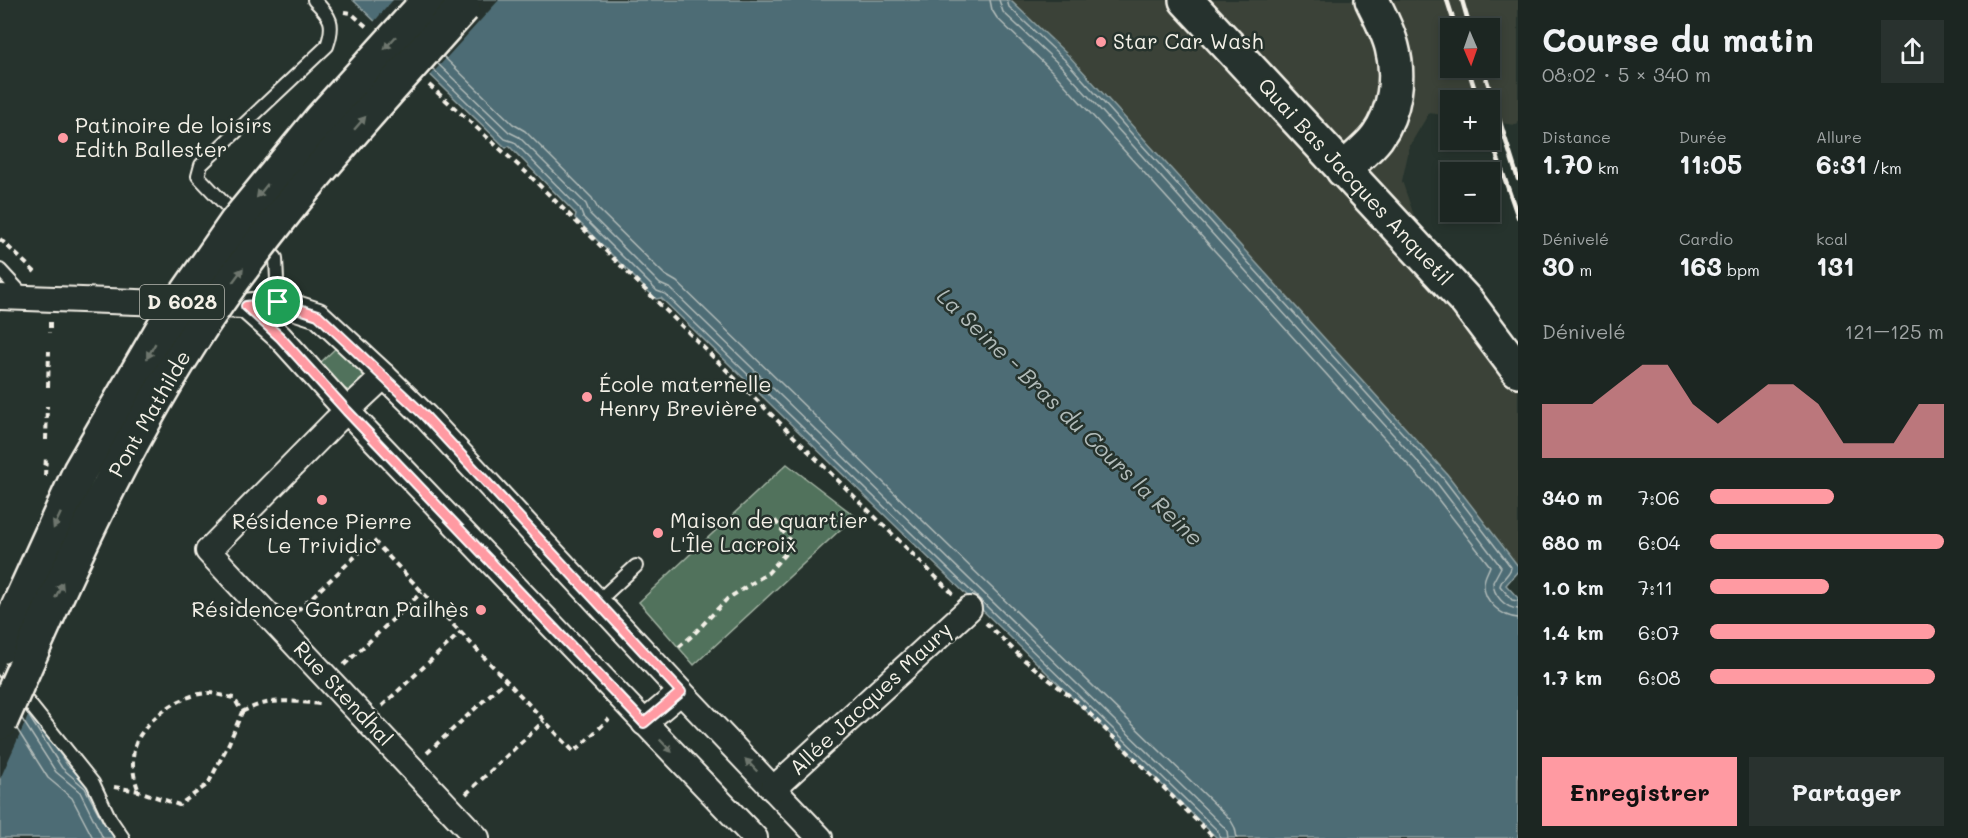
<!DOCTYPE html>
<html lang="fr">
<meta charset="utf-8">
<style>
:root{--surface:#1c2622;--page:#29322f;--text:#f1f3f6;--muted:#a0a5a5;--line:#3a4340;--accent:#ff9aa2}
body{margin:0;font-family:Mali,sans-serif;background:var(--page);color:var(--text);height:100vh;display:flex;flex-direction:column;font-size:22px;white-space:nowrap}
*{box-sizing:border-box;margin:0}
p{font-size:20px;color:var(--muted)}
.icon{flex:none;width:33px;height:33px;fill:none;stroke:currentColor;stroke-width:2;stroke-linecap:round;stroke-linejoin:round}
.map{position:relative;flex:1;overflow:hidden}
.drawer{display:flex;flex-direction:column;background:var(--surface);width:450px}
.drawer>*{flex:none}
.needle{width:39px;rotate:178deg}
.controls{position:absolute;left:1440px;top:18px;display:grid;gap:12px}
.controls a{display:grid;place-items:center;width:60px;height:60px;border-radius:0px;background:var(--surface);box-shadow:0 3px 9px #0003,0 0 0 2px var(--line);font-size:30px}
.pin{position:absolute;display:grid;place-items:center;width:51px;height:51px;color:#fff;margin:-26px;border:3px solid #fff;border-radius:50%;box-shadow:0 2px 6px #0007}
.round{display:grid;place-items:center;flex:none;width:63px;height:63px;border-radius:0px;background:var(--page)}
.summary{display:flex;align-items:center;justify-content:space-between;height:102px;padding:0 24px}
h1{font-size:33px;font-weight:700;line-height:45px}
.metrics{display:grid;grid-template-columns:repeat(3,1fr);gap:9px;height:102px;padding:6px 24px}
.metrics div{display:grid;align-content:center}
.metrics b{font-size:26px;font-weight:700}
.metrics small{font-size:16px;font-weight:400}
.metrics p{font-size:16px}
.chart{height:168px;padding:12px 24px}
.chart p{display:flex;justify-content:space-between}
.chart svg{width:100%;height:108px;margin-top:6px;fill:var(--accent);opacity:.7}
.button{display:flex;gap:12px;margin-top:auto;padding:12px 24px}
.button a{flex:1;height:69px;border-radius:0px;background:var(--accent);color:#111;font-size:24px;font-weight:700;line-height:69px;text-align:center}
.button a+a{background:var(--page);color:var(--text)}
ul{padding:0 24px;list-style:none;font-size:20px}
li{display:grid;grid-template-columns:96px 72px 1fr;align-items:center;height:45px}
li i{height:15px;border-radius:8px;background:var(--accent)}
main{display:flex;flex:1;min-height:0}
.map>svg:first-child{display:block}
</style>
<main>
<div class="map">
<svg width="1518" height="838" viewBox="0 0 1518 838">
<rect width="100%" height="100%" fill="#26332d"/>
<filter id="ink" filterUnits="userSpaceOnUse"><feTurbulence type="fractalNoise" baseFrequency=".0167" numOctaves="2"/><feDisplacementMap in="SourceGraphic" scale="12" xChannelSelector="R" yChannelSelector="G"/><feConvolveMatrix kernelMatrix="1 2 1 2 8 2 1 2 1" color-interpolation-filters="sRGB"/></filter>
<g filter="url(#ink)">
<path fill="#3a4338" fill-rule="evenodd" d="M1010,0H1518V124L1516,125L1490,122V100H1450V116L1429,113L1410,145L1402,181L1419,230L1518,350V566L1447,474L1071,57ZM1450,28H1490V68H1450Z"/>
<g fill="#51725c" stroke="#a2b2a2" stroke-width="1.5">
<path d="M338,346L363,374V380L351,391L344,389L320,363Z"/>
<path d="M787,464L855,516L694,665L639,602Z"/>
</g>
<g fill="#4e6c74" stroke="#90a1a2" stroke-width="1.5">
<path d="M353,0H1010L1070,57L1447,474L1518,566V571L1506,585L1518,598V838H1217L661,298L656,299L575,218L576,214L509,146L506,148Z"/>
<path d="M0,659L67,765L90,783L118,838H0Z"/>
</g>
<g fill="#26332d">
<path d="M393,0H499L429,77L373,23Z"/>
<path d="M0,656L33,705L0,779Z"/>
</g>
<g fill="none" stroke-linecap="round" stroke-linejoin="round">
<g stroke="#b2bcba" stroke-width="1.5">
<path d="M990,0L992,10L997,18L1054,73L1430,489L1490,566C1488,572 1484,577 1484,584C1483,601 1502,617 1518,618"/>
<path d="M999,0L1003,12L1061,66L1437,483L1501,567L1493,582C1493,595 1505,608 1518,609"/>
<path d="M1007,0L1009,7L1066,61L1443,478L1511,567C1511,574 1501,578 1500,586L1512,600L1518,601"/>
<path d="M443,56L513,124L525,131L592,198L598,209L665,275L677,282L1230,819L1235,828L1237,838"/>
<path d="M437,63L509,132L519,137L586,204L590,214L660,284L671,289L1223,826L1227,831L1228,838"/>
<path d="M432,68L505,139L514,142L580,209L583,217L657,291L665,294L1218,831L1220,838"/>
<path d="M25,710L62,768L85,788L103,822"/>
<path d="M22,719L56,772L80,792L103,838"/>
<path d="M17,729L48,778L72,798L93,838"/>
</g>
<g stroke="#f4f1e8" stroke-width="16">
<g id="lane">
<path d="M237,217L198,176L201,165L327,46C335,23 331,17 314,0"/>
<path d="M262,243L276,258L278,302"/>
<path d="M0,270L25,297"/>
<path d="M597,602L636,566"/>
<path d="M0,667L93,783L110,819L123,838"/>
</g>
</g>
<g stroke="#f4f1e8" stroke-width="28">
<g id="street">
<path d="M0,297L245,306L278,302L318,315L384,376L425,416L681,692L820,838"/>
<path d="M245,306L280,337L347,411L755,838"/>
<path d="M384,376L335,422L208,551L477,838"/>
<path d="M644,723L681,692"/>
<path d="M773,789L969,609"/>
</g>
</g>
<g stroke="#f4f1e8" stroke-width="38">
<path id="secondary" d="M1186,0L1467,302L1518,370"/>
</g>
<g stroke="#f4f1e8" stroke-width="38">
<path id="primary" d="M1343,170C1354,159 1368,149 1377,137C1395,112 1400,77 1392,47C1388,31 1379,15 1372,0"/>
</g>
<g stroke="#f4f1e8" stroke-width="4" stroke-dasharray="6 4.5" stroke-linecap="butt">
<path d="M344,12L351,13L367,27"/>
<path d="M429,85L528,174L953,594"/>
<path d="M0,239L36,273"/>
<path d="M50,322V333"/>
<path d="M48,387L49,351"/>
<path d="M46,440L47,406"/>
<path d="M45,476L46,456"/>
<path d="M297,611L373,540L574,752L609,719"/>
<path d="M986,623L1023,659L1080,704L1214,838"/>
<path d="M679,647L693,635L727,599L768,573L793,545L774,519"/>
<path d="M344,665L422,592"/>
<path d="M382,706L461,632"/>
<path d="M242,712C271,697 290,701 320,704"/>
<path d="M427,753L506,680"/>
<path d="M114,787L139,791L179,805L208,784L229,743L242,712L234,698C226,697 218,694 211,693C183,692 143,720 135,746C131,760 133,778 139,791"/>
<path d="M466,794L544,721"/>
</g>
<use href="#lane" stroke="#26332d" stroke-width="12"/>
<use href="#street" stroke="#26332d" stroke-width="24"/>
<use href="#secondary" stroke="#26332d" stroke-width="33"/>
<use href="#primary" stroke="#26332d" stroke-width="33"/>
<g stroke="#f4f1e8" stroke-width="4.5">
<path d="M1447,0L1456,28"/>
<path d="M1462,0L1470,28"/>
<path d="M1468,68L1478,100"/>
<path d="M1483,68L1518,179"/>
<path d="M1490,136L1518,217"/>
</g>
<g stroke="#f4f1e8" stroke-width="38" stroke-linecap="butt">
<g id="primary-bridge">
<path d="M0,647L80,471L163,328L236,223L321,119L429,0"/>
<path d="M0,723C57,593 114,462 191,342C269,220 367,114 463,7"/>
</g>
</g>
<use href="#primary-bridge" stroke="#26332d" stroke-width="33"/>
</g>
<defs><path id="oneway-solid" d="M-6-.8H1V-3.2L6.5 0L1 3.2V.8H-6Z" transform="scale(1.5)"/></defs>
<g fill="#6e766e">
<use href="#oneway-solid" transform="translate(390 43) rotate(132)"/>
<use href="#oneway-solid" transform="translate(360 123) rotate(-49)"/>
<use href="#oneway-solid" transform="translate(262 191) rotate(129)"/>
<use href="#oneway-solid" transform="translate(238 275) rotate(-53)"/>
<use href="#oneway-solid" transform="translate(151 351) rotate(120)"/>
<use href="#oneway-solid" transform="translate(57 521) rotate(115)"/>
<use href="#oneway-solid" transform="translate(59 590) rotate(-65)"/>
<use href="#oneway-solid" transform="translate(666 746) rotate(46)"/>
<use href="#oneway-solid" transform="translate(751 765) rotate(-134)"/>
</g>
</g>
<g fill="none" stroke-linecap="round" stroke-linejoin="round" filter="url(#ink)">
<g stroke="#fff" stroke-width="12">
<path id="route" d="M278,302L318,315L425,416L681,692L644,723L347,411L280,337L246,306Z"/>
</g>
<use href="#route" stroke="#ff9aa2" stroke-width="8"/>
</g>
<g fill="#ff9aa2" stroke="#26332d" stroke-width="2">
<circle cx="1101" cy="42" r="6"/>
<circle cx="63" cy="138" r="6"/>
<circle cx="587" cy="397" r="6"/>
<circle cx="322" cy="500" r="6"/>
<circle cx="658" cy="533" r="6"/>
<circle cx="481" cy="610" r="6"/>
</g>
<g text-anchor="middle" stroke-width="5" stroke-linejoin="round" paint-order="stroke">
<rect fill="#26332d" stroke="#b6b8b0" stroke-width="1.5" x="140" y="285" width="84" height="34" rx="4.5"/>
<g font-size="20" font-weight="bold" fill="#f4f1e8">
<text x="182" y="309">D 6028</text>
</g>
<g font-size="21" fill="#f4f1e8" stroke="#26332d" text-anchor="start">
<text x="1113" y="49">Star Car Wash</text>
<text x="75" y="133">Patinoire de loisirs<tspan x="75" dy="24">Edith Ballester</tspan></text>
<text x="599" y="392">École maternelle<tspan x="599" dy="24">Henry Brevière</tspan></text>
<text x="670" y="528">Maison de quartier<tspan x="670" dy="24">L'Île Lacroix</tspan></text>
<text x="322" y="529" text-anchor="middle">Résidence Pierre<tspan x="322" dy="24">Le Trividic</tspan></text>
<text x="469" y="617" text-anchor="end">Résidence Gontran Pailhès</text>
</g>
<g font-size="21" fill="#f4f1e8" stroke="#26332d">
<text transform="translate(1355 182) rotate(47)" y="7">Quai Bas Jacques Anquetil</text>
<text transform="translate(150 414) rotate(-60)" y="7">Pont Mathilde</text>
<text transform="translate(343 694) rotate(47)" y="7">Rue Stendhal</text>
<text transform="translate(871 699) rotate(-43)" y="7">Allée Jacques Maury</text>
</g>
<g font-size="22" font-style="italic" fill="#b2bcba" stroke="#26332d">
<text transform="translate(1070 417) rotate(44)" y="8">La Seine - Bras du Cours la Reine</text>
</g>
</g>
</svg>
<div class="controls">
<a><svg class="needle" viewBox="-14 -14 28 28"><path d="M0-13l5 13h-10z" fill="#e53935"/><path d="M0 13l5-13h-10z" fill="#a0a5a5"/></svg></a>
<a>+</a>
<a>−</a>
</div>
<div class="pin" style="left:278px;top:302px;background:#1e9e55"><svg class="icon" aria-label="arrive" viewBox="0 0 24 24"><path d="M6 21V4h12l-3 4 3 4H6"/></svg></div>
</div>
<section class="drawer">
<div class="summary"><div><h1>Course du matin</h1><p>08:02 · 5 × 340 m</p></div><a class="round"><svg class="icon" aria-label="share" viewBox="0 0 24 24"><path d="M12 15V3M7 8l5-5 5 5M5 13v7h14v-7"/></svg></a></div>
<div class="metrics">
<div><p>Distance</p><b>1.70<small> km</small></b></div>
<div><p>Durée</p><b>11:05</b></div>
<div><p>Allure</p><b>6:31<small> /km</small></b></div>
</div>
<div class="metrics">
<div><p>Dénivelé</p><b>30<small> m</small></b></div>
<div><p>Cardio</p><b>163<small> bpm</small></b></div>
<div><p>kcal</p><b>131</b></div>
</div>
<div class="chart"><p><span>Dénivelé</span>121–125 m</p>
<svg viewBox="0 0 160 44" preserveAspectRatio="none"><path d="M0 44V22L10 22L20 22L30 14L40 6L50 6L60 22L70 30L80 22L90 14L100 14L110 22L120 38L130 38L140 38L150 22L160 22V44z"/></svg>
</div>
<ul>
<li><b>340 m</b>7:06<i style="width:53%"></i></li>
<li><b>680 m</b>6:04<i style="width:100%"></i></li>
<li><b>1.0 km</b>7:11<i style="width:51%"></i></li>
<li><b>1.4 km</b>6:07<i style="width:96%"></i></li>
<li><b>1.7 km</b>6:08<i style="width:96%"></i></li>
</ul>
<div class="button"><a>Enregistrer</a><a>Partager</a></div>
</section>
</main>
